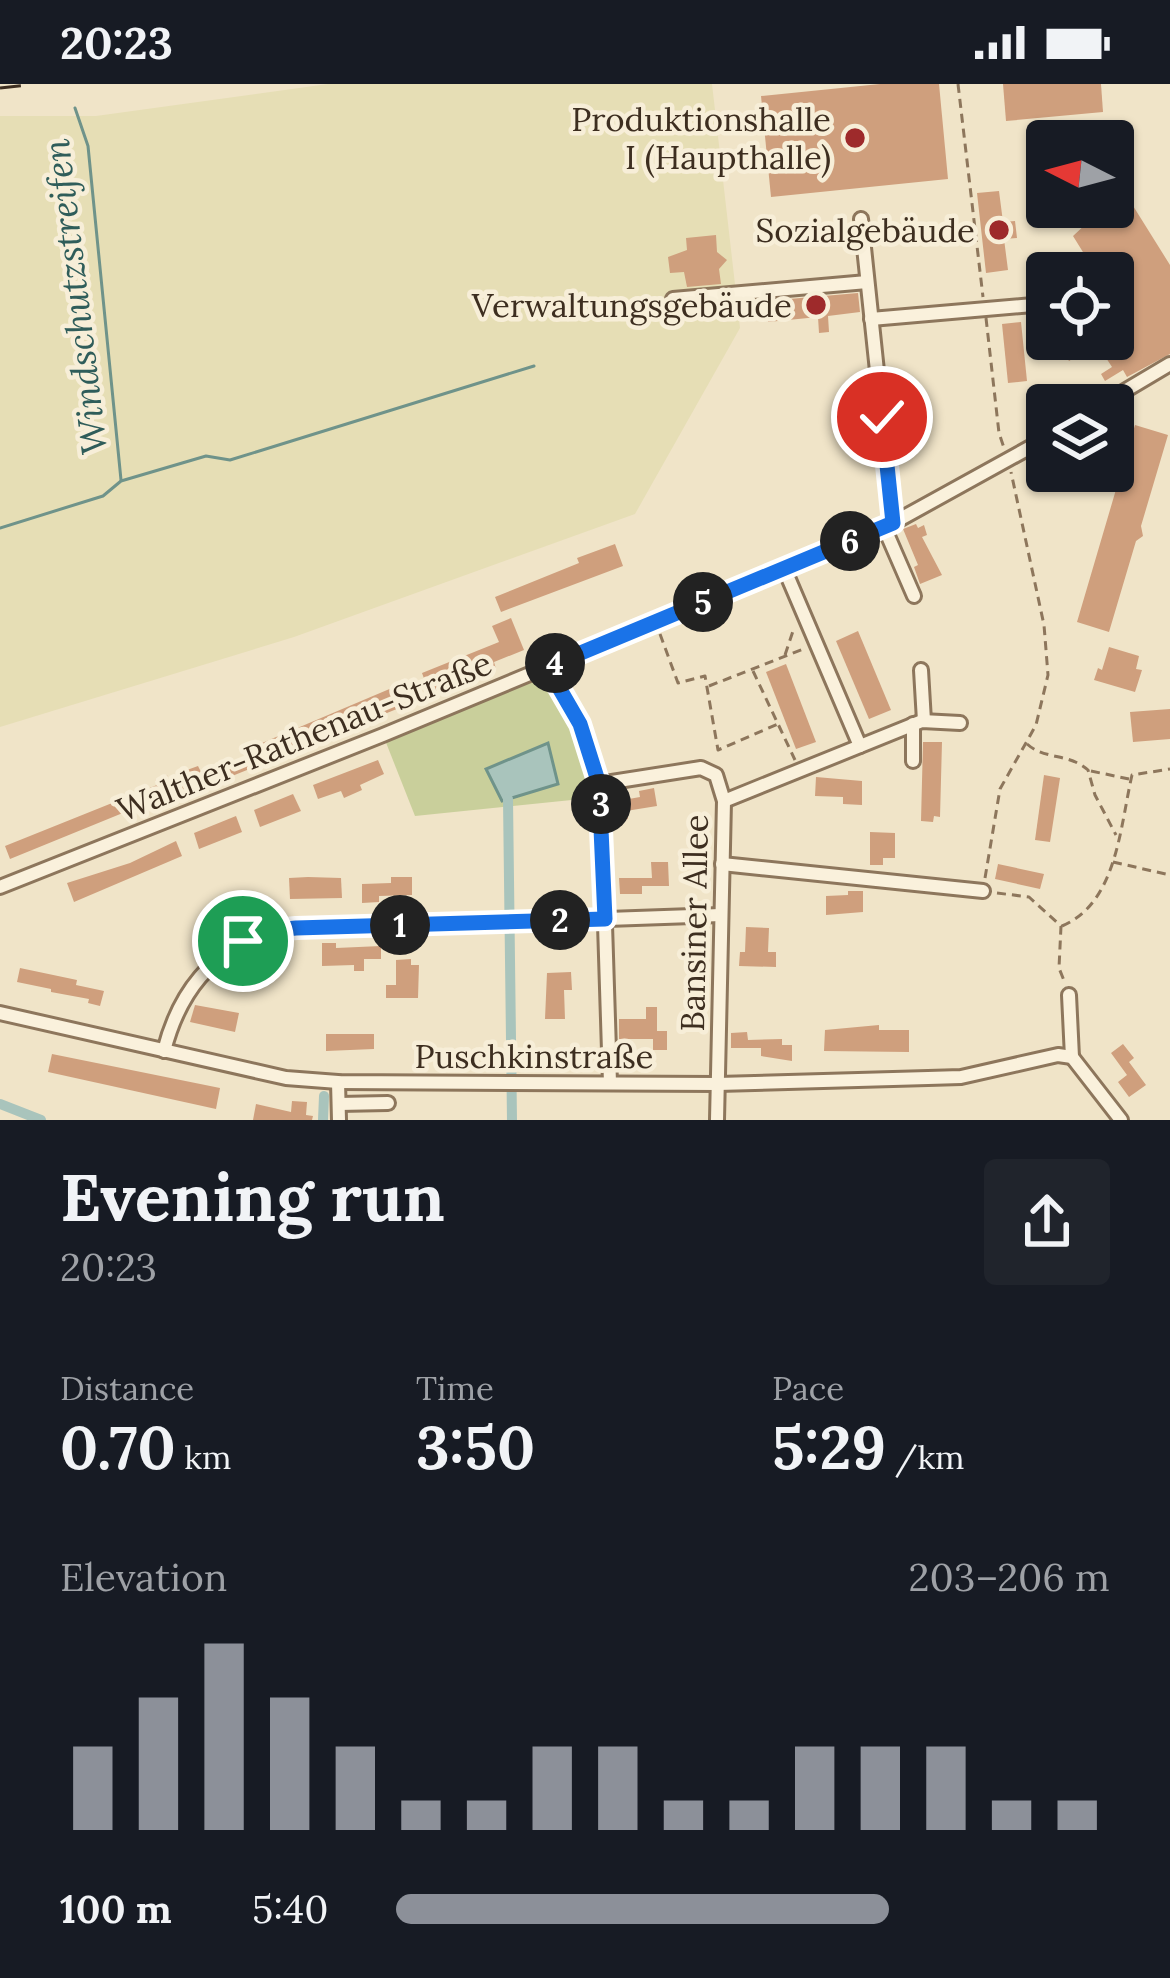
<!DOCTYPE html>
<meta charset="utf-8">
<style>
:root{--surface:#171b24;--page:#20242c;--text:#f1f3f6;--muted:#9ea1a6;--accent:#8c9099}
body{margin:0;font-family:Lora,serif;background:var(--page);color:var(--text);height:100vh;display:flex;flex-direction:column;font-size:45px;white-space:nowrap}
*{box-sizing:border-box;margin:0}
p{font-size:39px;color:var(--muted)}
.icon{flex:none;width:66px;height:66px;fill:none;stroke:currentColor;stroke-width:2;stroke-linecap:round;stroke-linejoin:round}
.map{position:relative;height:1036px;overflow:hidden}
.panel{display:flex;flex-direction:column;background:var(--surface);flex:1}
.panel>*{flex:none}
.needle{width:78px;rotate:276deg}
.buttons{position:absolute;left:1026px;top:36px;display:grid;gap:24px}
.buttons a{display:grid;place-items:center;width:108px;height:108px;border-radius:12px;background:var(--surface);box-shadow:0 3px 9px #0004;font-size:60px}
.pin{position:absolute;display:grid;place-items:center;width:102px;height:102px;color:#fff;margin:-51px;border:6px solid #fff;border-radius:50%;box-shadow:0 3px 12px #0007}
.km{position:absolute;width:60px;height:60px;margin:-30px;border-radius:50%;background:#222;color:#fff;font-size:33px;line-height:60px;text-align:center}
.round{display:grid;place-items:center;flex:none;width:126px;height:126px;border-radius:12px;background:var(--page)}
.summary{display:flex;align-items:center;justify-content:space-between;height:204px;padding:0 60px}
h1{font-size:66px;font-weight:800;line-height:90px}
.figures{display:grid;grid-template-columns:repeat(3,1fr);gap:18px;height:204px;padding:12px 60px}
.figures div{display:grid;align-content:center}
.figures b{font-size:60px;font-weight:800}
.figures small{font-size:33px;font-weight:400}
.figures p{font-size:33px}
.chart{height:336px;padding:24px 60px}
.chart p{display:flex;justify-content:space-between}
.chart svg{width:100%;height:216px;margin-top:12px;stroke:var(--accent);stroke-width:6}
ul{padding:0 60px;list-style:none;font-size:39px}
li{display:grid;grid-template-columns:192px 144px 1fr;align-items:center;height:90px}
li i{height:30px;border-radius:15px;background:var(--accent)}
.status{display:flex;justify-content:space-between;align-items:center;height:84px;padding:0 60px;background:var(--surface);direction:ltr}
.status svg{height:33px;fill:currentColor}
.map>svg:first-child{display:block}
</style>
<div class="status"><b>20:23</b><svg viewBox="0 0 49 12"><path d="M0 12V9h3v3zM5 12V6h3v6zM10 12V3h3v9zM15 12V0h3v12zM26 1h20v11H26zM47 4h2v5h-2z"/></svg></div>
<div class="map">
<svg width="1170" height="1036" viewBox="0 0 1170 1036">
<rect width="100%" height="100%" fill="#f0e4c8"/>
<path fill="#e6deb5" d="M328,0H712L740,244L635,430L294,553L0,643V32H96Z"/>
<path fill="#c9cf9b" d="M547,583L580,640L601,713L415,732L383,651Z"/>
<path fill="#a9c4bc" stroke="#6f938a" stroke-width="3" d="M548,659L558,700L502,717L486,685Z"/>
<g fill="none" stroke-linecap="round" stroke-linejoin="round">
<g stroke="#6f938a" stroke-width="3">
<path d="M75,24L88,62L121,396"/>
<path d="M0,444L103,412L121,397L206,372L230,376L534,282"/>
</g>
<g stroke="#a9c4bc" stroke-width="10">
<path d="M508,715L512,1036"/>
<path d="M0,1020L41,1036"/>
<path d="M323,1036L324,1012"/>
</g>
</g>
<g fill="#cf9f7d">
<path d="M880,0H939L948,95L771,113L761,12Z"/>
<path d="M1003,0H1101L1103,28L1006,37Z"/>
<path d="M999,107L1003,138L1015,137L1017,154L1004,155L1008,186L986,189L977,109Z"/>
<path d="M1130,117L1170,181V270L1127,293L1123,286L1105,297L1101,290L1112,283L1097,260L1069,277L1062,266L1078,255H1113V189H1096L1073,152L1087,139L1089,142Z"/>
<path d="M716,151L717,168L727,176L719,185L721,200L687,203L684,188L670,189L668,173L687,166L686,154Z"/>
<path d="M858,209L860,228L828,232L829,248L819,249L818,233L768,238L766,217Z"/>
<path d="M1021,238L1027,297L1008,299L1002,240Z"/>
<path d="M1135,341L1168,351L1141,442L1143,452L1136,457L1109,548L1077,538Z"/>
<path d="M916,440L918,444L924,441L927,451L922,453L942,491L920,500L914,483L918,481L903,445Z"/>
<path d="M615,460L623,482L501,528L495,513L579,479L577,474Z"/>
<path d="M511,534L524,566L494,578L496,585L430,611L422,589L499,558L492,542Z"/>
<path d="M858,547L891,626L869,635L836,557Z"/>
<path d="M1109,563L1139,572L1136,585L1142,586L1135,608L1094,596L1098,584L1102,586Z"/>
<path d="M786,580L816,658L796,665L766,588Z"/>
<path d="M406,598L414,618L269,677L262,659Z"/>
<path d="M1170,625V655L1133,658L1130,628Z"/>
<path d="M923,658H942L940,733L934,732L933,738L921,737Z"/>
<path d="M247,672L252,684L165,719L162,713L10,775L5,762L157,701L155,696L167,691L171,702L190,695L187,686L198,682L202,690Z"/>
<path d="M378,676L384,690L360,701L362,706L344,714L341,707L318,715L313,701Z"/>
<path d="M1044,691L1060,694L1050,758L1035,756Z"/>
<path d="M816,693L862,697V721L843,720V713L815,712Z"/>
<path d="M654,704L657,722L626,727L628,735L612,737V718L640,713L639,707Z"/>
<path d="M293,710L301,727L260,743L254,726Z"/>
<path d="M236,732L242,748L199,765L194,749Z"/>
<path d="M870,748L895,749V774H883V781H870Z"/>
<path d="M176,757L182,772L74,818L67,799L130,779Z"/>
<path d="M651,778H668L669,802H642V810H620L619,794H652Z"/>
<path d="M998,780L1044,790L1040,805L995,795Z"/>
<path d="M308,793L341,794L342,814L290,815L289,794Z"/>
<path d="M391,793H412V811L379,812V818L362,819V800L391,799Z"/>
<path d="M848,807H863V828L826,831V812L848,811Z"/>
<path d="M746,843L769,844L768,868H776V883L739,882L740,868H745Z"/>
<path d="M322,859H336V864L381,862V875H364V887H354V881L322,882Z"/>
<path d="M411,875V881H419L418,914H386V901H396V876Z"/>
<path d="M20,884L77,896L76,901L104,907L100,922L88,919L89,915L51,908V905L17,898Z"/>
<path d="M571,888L572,906H564L565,935H545L547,889Z"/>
<path d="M195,921L239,929L235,948L190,938Z"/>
<path d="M646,923H657V947H667V966H653V955H619V935H646Z"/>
<path d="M879,941V946H909V968L824,967L825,946Z"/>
<path d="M747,948L748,956L782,955V961H792V977L761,972V964H731V949Z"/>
<path d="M326,950H374V965L326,967Z"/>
<path d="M1123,960L1134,974L1129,978L1146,1001L1129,1013L1118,998L1127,991L1111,969Z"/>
<path d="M52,970L220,1004L216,1025L48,988Z"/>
<path d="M292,1017L307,1018L306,1031L313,1032L312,1036H253L256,1020L291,1028Z"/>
</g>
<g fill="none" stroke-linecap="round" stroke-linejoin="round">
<g stroke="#8d765c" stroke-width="18">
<g id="minor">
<path d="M861,135L893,439"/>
<path d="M673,215L867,198"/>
<path d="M871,235L1033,221"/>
<path d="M1101,321L1170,280"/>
<path d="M884,443L914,512"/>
<path d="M784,484L860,662"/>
<path d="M547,583L580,640L601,713L610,999"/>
<path d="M921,586L924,637"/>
<path d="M913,640V677"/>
<path d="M599,700L701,684L716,691L724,717L717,1036"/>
<path d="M724,717L922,637L960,639"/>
<path d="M722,780L983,807"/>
<path d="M0,803L383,651L893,439L1047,354"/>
<path d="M1069,911L1072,973"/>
<path d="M0,929L286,994L338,998L718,1000L928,994L961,993L1058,971L1072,973"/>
<path d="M164,967C179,908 211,869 267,847L721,831"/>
<path d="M1072,973L1121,1036"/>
<path d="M338,998L339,1036"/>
<path d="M339,1020L388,1019"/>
</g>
</g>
<g stroke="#8d765c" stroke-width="3" stroke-dasharray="9 6" stroke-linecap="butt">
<path d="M958,0L983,213"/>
<path d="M986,234L999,349L1005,367"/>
<path d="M660,550L678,599L705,592L718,666L778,640"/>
<path d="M785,571L794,544"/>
<path d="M753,587L795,676"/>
<path d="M709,602L806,564"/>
<path d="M1027,660C1045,676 1069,669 1088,686L1095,711L1116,751"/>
<path d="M1091,687L1129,695"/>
<path d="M1113,778L1170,791"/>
<path d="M985,794L1000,705L1036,641L1048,591L1044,541L1011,388"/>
<path d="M997,809L1029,813L1061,842L1059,884L1065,899"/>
<path d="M1062,842C1117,819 1120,743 1132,691L1170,685"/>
</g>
<use href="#minor" stroke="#faf1dc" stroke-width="12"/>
<path stroke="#3d2e20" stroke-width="3" stroke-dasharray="21 21" stroke-linecap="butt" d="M0,4L36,0"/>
</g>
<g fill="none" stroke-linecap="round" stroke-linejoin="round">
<g stroke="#fff" stroke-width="24">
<path id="route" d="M243,857L267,847L296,844L605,835L599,700L580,640L547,583L893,439L882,333"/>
</g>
<use href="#route" stroke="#1a73e8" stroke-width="15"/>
</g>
<g fill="#9e2a2b" stroke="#f7eed8" stroke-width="4.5">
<circle cx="855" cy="54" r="12"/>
<circle cx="999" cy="146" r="12"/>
<circle cx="816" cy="221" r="12"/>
</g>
<g text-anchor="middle" stroke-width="9" stroke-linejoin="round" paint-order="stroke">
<g font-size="33" fill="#3d2e20" stroke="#f7eed8" text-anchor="end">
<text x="831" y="47">Produktionshalle<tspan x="831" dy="38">I (Haupthalle)</tspan></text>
<text x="975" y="158">Sozialgebäude</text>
<text x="792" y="233">Verwaltungsgebäude</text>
</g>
<g font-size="33" fill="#3d2e20" stroke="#f7eed8">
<text transform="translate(304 652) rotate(-22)" y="12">Walther-Rathenau-Straße</text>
<text transform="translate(694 839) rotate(-89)" y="12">Bansiner Allee</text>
<text x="534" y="984">Puschkinstraße</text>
</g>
<g font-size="36" font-style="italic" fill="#2f5d5a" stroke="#f7eed8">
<text transform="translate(75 213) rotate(-97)" y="13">Windschutzstreifen</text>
</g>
</g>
</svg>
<div class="buttons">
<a><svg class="needle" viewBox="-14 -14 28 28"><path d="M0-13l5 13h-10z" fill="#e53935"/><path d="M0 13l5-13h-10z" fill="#9ea1a6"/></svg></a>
<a><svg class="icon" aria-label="locate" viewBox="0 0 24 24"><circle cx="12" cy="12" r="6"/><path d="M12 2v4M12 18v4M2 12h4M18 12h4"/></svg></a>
<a><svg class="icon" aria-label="layers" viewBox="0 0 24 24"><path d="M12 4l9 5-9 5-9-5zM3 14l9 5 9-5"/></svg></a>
</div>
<div class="pin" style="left:243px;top:857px;background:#1e9e55"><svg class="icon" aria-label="arrive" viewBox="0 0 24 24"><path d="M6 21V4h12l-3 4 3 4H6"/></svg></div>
<div class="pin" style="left:882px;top:333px;background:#d93025"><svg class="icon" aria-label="check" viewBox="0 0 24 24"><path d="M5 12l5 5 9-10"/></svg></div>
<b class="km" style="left:400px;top:841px">1</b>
<b class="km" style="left:560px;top:836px">2</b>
<b class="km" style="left:601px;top:720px">3</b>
<b class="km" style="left:555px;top:579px">4</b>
<b class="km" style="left:703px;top:518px">5</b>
<b class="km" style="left:850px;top:457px">6</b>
</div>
<section class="panel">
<div class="summary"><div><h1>Evening run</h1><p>20:23</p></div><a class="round"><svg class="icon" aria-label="share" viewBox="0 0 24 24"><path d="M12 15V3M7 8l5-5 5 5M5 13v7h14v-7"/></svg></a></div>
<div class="figures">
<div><p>Distance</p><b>0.70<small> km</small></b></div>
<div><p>Time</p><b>3:50</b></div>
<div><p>Pace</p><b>5:29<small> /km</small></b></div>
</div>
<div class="chart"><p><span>Elevation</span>203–206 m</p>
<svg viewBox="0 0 160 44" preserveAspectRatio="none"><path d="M5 44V27M15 44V17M25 44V6M35 44V17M45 44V27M55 44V38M65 44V38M75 44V27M85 44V27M95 44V38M105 44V38M115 44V27M125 44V27M135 44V27M145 44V38M155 44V38"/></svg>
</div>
<ul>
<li><b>100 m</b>5:40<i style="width:69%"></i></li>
</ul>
</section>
